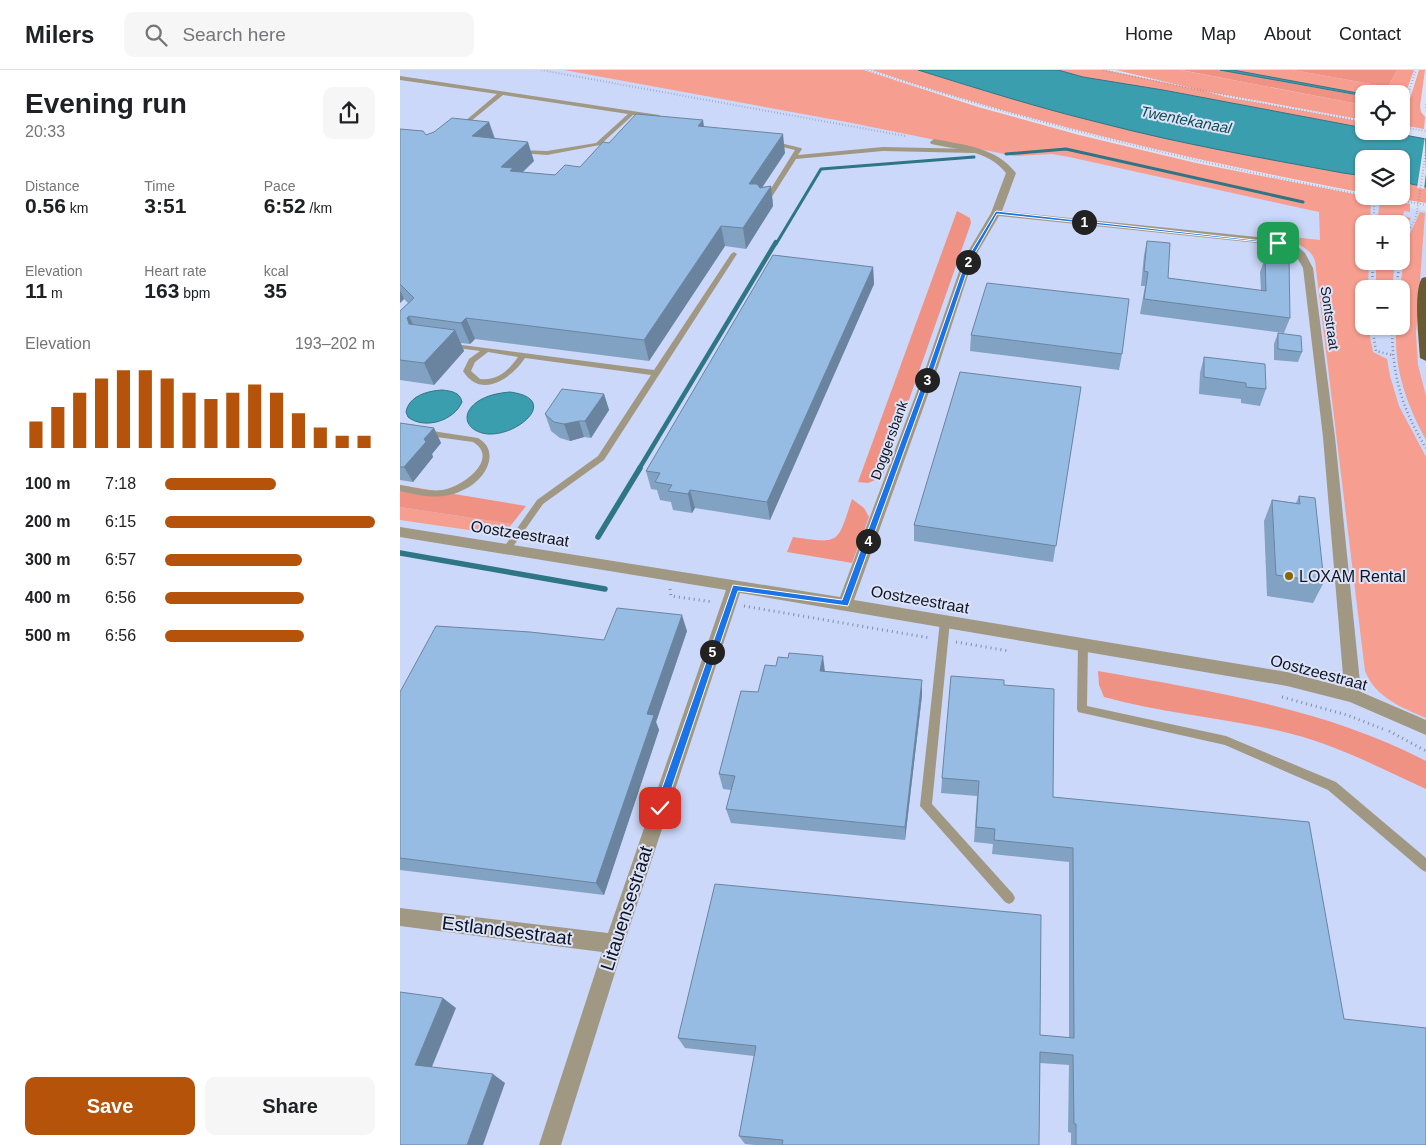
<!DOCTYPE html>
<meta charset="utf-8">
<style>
:root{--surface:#fff;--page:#f6f6f6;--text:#202124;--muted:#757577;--line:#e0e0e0;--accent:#b45309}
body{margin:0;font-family:Arial,sans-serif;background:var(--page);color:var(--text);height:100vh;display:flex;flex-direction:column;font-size:19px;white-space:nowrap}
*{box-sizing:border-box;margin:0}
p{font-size:16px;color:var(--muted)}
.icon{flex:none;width:28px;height:28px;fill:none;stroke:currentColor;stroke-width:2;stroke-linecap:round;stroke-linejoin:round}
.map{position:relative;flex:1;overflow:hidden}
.side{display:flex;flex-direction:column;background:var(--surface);width:400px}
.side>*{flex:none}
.controls{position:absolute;left:955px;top:15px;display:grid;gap:10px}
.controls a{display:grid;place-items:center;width:55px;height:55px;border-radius:10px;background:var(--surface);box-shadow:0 1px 4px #0004;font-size:25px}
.pin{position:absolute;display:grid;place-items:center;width:42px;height:42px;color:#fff;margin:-21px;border-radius:10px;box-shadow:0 2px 8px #0006}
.km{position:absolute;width:25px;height:25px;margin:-12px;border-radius:50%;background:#222;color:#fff;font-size:14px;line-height:25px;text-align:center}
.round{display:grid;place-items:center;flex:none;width:52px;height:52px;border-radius:10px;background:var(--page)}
.overview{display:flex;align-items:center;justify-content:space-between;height:85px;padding:0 25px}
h1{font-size:28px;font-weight:700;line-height:38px}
.stats{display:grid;grid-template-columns:repeat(3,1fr);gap:8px;height:85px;padding:5px 25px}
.stats div{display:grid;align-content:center}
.stats b{font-size:21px;font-weight:700}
.stats small{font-size:14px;font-weight:400}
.stats p{font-size:14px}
.chart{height:140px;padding:10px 25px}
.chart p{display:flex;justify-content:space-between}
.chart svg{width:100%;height:90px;margin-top:5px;stroke:var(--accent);stroke-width:6}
.cta{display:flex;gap:10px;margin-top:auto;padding:10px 25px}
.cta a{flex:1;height:58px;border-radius:10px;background:var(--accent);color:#fff;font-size:20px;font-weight:700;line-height:58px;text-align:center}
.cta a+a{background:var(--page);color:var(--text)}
ul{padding:0 25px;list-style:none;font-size:16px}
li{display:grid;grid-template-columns:80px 60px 1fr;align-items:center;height:38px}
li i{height:12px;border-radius:6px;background:var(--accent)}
header{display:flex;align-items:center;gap:30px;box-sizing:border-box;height:70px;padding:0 25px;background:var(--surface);border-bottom:1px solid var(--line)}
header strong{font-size:24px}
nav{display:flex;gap:28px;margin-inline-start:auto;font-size:18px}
.search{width:350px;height:45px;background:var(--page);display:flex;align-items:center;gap:12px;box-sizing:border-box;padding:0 18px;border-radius:10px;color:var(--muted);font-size:19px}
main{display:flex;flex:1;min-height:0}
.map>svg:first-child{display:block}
</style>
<header>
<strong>Milers</strong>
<div class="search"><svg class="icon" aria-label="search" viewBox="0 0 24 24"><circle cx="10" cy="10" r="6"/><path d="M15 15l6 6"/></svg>Search here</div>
<nav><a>Home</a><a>Map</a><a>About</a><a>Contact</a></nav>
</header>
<main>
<section class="side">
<div class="overview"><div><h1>Evening run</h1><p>20:33</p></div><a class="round"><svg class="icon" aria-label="share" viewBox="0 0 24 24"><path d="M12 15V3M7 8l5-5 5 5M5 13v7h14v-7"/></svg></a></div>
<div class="stats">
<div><p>Distance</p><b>0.56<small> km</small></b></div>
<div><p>Time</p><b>3:51</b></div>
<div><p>Pace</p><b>6:52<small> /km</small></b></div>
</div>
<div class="stats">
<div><p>Elevation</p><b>11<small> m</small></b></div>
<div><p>Heart rate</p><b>163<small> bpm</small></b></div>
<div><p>kcal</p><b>35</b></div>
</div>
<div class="chart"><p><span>Elevation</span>193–202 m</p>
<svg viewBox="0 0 160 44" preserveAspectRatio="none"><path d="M5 44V31M15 44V24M25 44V17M35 44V10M45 44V6M55 44V6M65 44V10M75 44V17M85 44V20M95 44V17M105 44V13M115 44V17M125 44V27M135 44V34M145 44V38M155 44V38"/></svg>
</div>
<ul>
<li><b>100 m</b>7:18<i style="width:53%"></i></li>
<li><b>200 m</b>6:15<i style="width:100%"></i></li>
<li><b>300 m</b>6:57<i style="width:65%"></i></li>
<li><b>400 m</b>6:56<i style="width:66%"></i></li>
<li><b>500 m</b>6:56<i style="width:66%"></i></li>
</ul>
<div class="cta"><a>Save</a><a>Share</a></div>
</section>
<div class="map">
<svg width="1026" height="1075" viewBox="0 0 1026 1075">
<rect width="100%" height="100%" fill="#dce3f6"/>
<path fill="#ccd8f9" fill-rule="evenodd" d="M0,0H452L558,35L783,96L1026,141V1075H0ZM964,154H1001V191H964ZM964,219H1001V256H964Z"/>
<g fill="#f69e8f">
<path d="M164,0H464L578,37L679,65L796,93L969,127L971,129L970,154H964V191H969L968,219H964V256H968L973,282L987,289L990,306L999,336L1026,387V648C1001,637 976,628 965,601L915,191C909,171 881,171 865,164L920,170L919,142L669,87L652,84L614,86L452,53Z"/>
<path d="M472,0H518L588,22L849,85L964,106V123C797,91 633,54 472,0Z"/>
<path d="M658,0H705L800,20L716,0H780L958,34L962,26H964V50L804,21L826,27L964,52V58L763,20L683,7Z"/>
<path d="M833,0H893L988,17L997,0H1014L1001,36V24H971V20L966,19L963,24Z"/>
<path d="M1019,0H1025L1020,36L1021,42L1025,47L1024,59L1007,56L1003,51Z"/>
<path d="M1001,113L1026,117V133L983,126H1001Z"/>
<path d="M980,130L1010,134V142L1004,141L1003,146L1011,148L1001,163V154H977Z"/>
<path d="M1020,142L1025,143L1016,264L1018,295L1026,326V370C1006,333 994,299 996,256H1001L1000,219L1006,172Z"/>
<path d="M976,191H995L992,219H976Z"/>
<path d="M0,437L112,454L103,465L0,450Z"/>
</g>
<g fill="#ef9283">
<path d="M781,0H820L962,26L958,34Z"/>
<path d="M893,0H997L988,17Z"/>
<path d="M557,141L570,148L571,153L482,407L468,413L458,412Z"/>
<path d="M0,415L126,436L112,454L0,437Z"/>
<path d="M452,429L464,438L469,447L452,493L387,482L393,467C441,474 437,474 452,429Z"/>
<path d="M698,601C809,621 925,638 1026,691V719C982,699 939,676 892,664C830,648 765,644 704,627L699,615Z"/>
</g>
<g fill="#3b9eae" stroke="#2e7585">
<path d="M518,0H658L683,7L763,20L964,58V61H983L1026,69V117L1001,112V89H964V106L943,103C862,88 781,74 701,53C639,38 579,19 518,0Z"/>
<path d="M820,0H833L963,24L965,19L972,20L971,24H964V26Z"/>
<path d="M42,320C51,321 60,322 62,332C54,351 24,360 8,347L6,342C9,326 27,321 42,320Z"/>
<path d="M110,322C161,329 118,366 88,364C67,362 59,345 77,332C87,325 99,323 110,322Z"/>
</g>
<path fill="#dce3f6" d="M1025,66L1026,103L1024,119L1017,118Z"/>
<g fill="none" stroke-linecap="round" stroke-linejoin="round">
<g stroke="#2e7585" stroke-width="3">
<path d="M606,84L666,79L903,132"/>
<path d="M376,174L421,99L574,87"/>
</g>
<path stroke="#2e7585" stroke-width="4.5" d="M239,399L376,172"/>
<g stroke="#2e7585" stroke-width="5.5">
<path d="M198,467L240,398"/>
<path d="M0,483L205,519"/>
</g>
<g stroke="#868c9e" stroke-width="2" stroke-dasharray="0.5 2.5" stroke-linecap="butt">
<path d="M141,0L505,66"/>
<path d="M468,0C631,53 796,93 964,125"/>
<path d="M703,0L877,36L964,51"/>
<path d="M1026,34V40"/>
<path d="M1001,45L1016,0"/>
<path d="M1001,57L1026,61"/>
<path d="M973,126L1026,135"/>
<path d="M974,127V154"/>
<path d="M1003,174C1006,162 1015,154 1017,142"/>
</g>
<g stroke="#868c9e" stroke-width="2.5" stroke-dasharray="1 3" stroke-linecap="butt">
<path d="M1001,181L1003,172"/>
<path d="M972,219L973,191"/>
<path d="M996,219L1000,191"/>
<path d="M972,256L976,281L992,285"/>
<path d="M992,256C992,304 1001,337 1026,378"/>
</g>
<g stroke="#868c9e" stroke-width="3" stroke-dasharray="1 4" stroke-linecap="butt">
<path d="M270,519L271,526L313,532"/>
<path d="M344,536L530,568"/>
<path d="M556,572L609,581"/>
<path d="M882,627L947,645L983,659"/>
<path d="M989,661L1026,681"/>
</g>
<g fill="#a09883" fill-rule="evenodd">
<path d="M0,6L259,45L262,47L259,49L233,45L200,75L147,85L120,83L117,81L118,80L147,81L196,73L228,44L103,25L60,60L58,59V57L97,24L0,10Z"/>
<path d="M372,71L401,78L402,79L398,85L483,77L574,79L577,81L574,83L483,81L396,89L368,133L365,135L362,133L395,80L370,74V72Z"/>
<path d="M334,182L337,184L204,390L143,434L110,481H104L102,479L104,477L137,430L198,386L251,305L125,288C112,308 81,330 63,301L69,289L80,281L50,277L46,275L47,273L254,300L331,184ZM88,282L118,287C109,300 98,311 80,309L71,301L75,292Z"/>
<path d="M0,356L78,368C99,380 88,404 72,415C63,421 53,425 43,426C29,428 14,424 0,421V415C14,417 28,422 42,420C61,418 101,389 73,372L0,362Z"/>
<path d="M545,547L549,548L550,551L532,734L613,824L615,828L613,832L609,834L605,832L520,736L540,551L541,548Z"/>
<path d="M683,570L687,571L688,574L687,636L826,666L936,712L1026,788V802L1022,800L928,720L825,675L678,642L677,639L678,574L679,571Z"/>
</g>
<path fill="#a09883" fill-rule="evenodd" d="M534,69C564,75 596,77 616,103L602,141L867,168L896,175L905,183L913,198L935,367L961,622L1026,650V665L950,632L887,616L340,523L224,874L161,1075H139L202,882L0,856V838L208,863L326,520L0,467V457L440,527L526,297L563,190L591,143L606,103C588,80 558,80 531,74L530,72ZM599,146L867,174C885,177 895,181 903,198L923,367L944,617L887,602L454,530L538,297L573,190Z"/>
<path fill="#685a33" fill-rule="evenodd" d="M1026,207V291L1020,288C1019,270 1013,221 1022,208Z"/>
<path stroke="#868c9e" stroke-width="2" stroke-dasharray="0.5 2.5" stroke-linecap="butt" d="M1017,142L1026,80"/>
</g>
<g fill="#82a2c3">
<path d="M89,52L95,68L134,91L123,102L155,105L180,97L209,73L304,57L385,83L362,117L371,116L373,136L346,179L325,176L249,291L75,269L70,274L61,273L64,281L34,315L0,310V241L8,233L4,229L0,233V59L26,65Z"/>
<path d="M747,171L768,208L861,221L860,202L865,188L890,248L884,263L740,244L745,216H741L744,185Z"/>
<path d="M473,197L474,214L370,450L295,438L292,443L273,440L271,432L260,430L257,420L251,419L246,401Z"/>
<path d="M878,263L902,282L898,292L874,290V274Z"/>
<path d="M571,265L722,284L719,300L570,281Z"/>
<path d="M804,287L866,319L860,336L841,333V329L799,324L800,303Z"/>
<path d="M681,317L653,492L514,471V455Z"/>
<path d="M204,324L209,340L191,368L184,367L170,371L160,368L151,361L145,344Z"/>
<path d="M0,353L34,358L41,373L32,384L33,387L13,412L0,410Z"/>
<path d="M899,426L924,512L913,533L867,526L864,451L872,430L896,433Z"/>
<path d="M287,561L256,652L259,660L204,825L0,800V622L204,570Z"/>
<path d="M425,601L522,610V625L505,770L331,753L326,739L331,720L323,719L319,704Z"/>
<path d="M604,615L653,727L944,949L1026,1075H671V1063L668,1062L669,995L640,993L639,1075H355L345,1074L339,1066L354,986L285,978L278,968L640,965L669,968V792L592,784L593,774L574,772L577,726L541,723L542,708Z"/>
</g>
<g fill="#6a849f">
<path d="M303,50L306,69L298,56Z"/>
<path d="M89,52L95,71L72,66Z"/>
<path d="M383,64L385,83L352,133L349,114Z"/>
<path d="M128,72L134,91L116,108L101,97Z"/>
<path d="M371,116L373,136L346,179L343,158Z"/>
<path d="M321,156L325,176L249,291L244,270Z"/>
<path d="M473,197L474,214L370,450L367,432Z"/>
<path d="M0,220L4,229L0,233Z"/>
<path d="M9,246L19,267L9,254L7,248Z"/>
<path d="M66,248L75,269L70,274L61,253Z"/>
<path d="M55,260L64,281L34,315L24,293Z"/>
<path d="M204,324L209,340L191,368L185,351Z"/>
<path d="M179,351L184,367L170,371L164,354Z"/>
<path d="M34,358L41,373L32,384L33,387L13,412L4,397L24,369Z"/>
<path d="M290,420L295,438L292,443L288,424Z"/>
<path d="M282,545L287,561L256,652L259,660L204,825L196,813L247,644Z"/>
<path d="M423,586L425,602L420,601Z"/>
<path d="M522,610V625L505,770V757Z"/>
<path d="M43,928L56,938L29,1004L15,995Z"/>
<path d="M93,1004L105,1013L83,1075H67Z"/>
</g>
<g fill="#97bce3" stroke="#6a849f">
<path d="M236,44L303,50L298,56L383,64L349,114H357L360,118L371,116L343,158L321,156L244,270L66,248L61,253L9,246L7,248L9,254L55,260L24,293L0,290V241L14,228L0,214V59L23,61L26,65L34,62L52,48L89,52L72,66L128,72L101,97L113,98L110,101L155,105L165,95L180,97L203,72L209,73Z"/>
<path d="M747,171L770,173L768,208L866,221L865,188L889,190L890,248L744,229L748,202L744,201Z"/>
<path d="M373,185L473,197L367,432L290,420L288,424L268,421L272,415L255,412L260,403L246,401Z"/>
<path d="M587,213L729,229L722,284L571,265Z"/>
<path d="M878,263L901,266L902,282L878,279Z"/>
<path d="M804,287L865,294L866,319L846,317V313L804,307Z"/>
<path d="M560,302L681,317L656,476L514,455Z"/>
<path d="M162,319L204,324L185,351H179L164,354L154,352L145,344Z"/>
<path d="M0,353L34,358L24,369L26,372L4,397H0Z"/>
<path d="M899,426L915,428L924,512L876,505L872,430L900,434Z"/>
<path d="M217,538L282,545L247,644L254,645L196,813L0,788V622L36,556L130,562L204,570Z"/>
<path d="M389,583L423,586L420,601L522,610L505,757L326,739L335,706L319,704L341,621L358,622L365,595L376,596L378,587L388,588Z"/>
<path d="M551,606L604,610V615L654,619L653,727L909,752L944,949L1026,958V1075H676V1054H674L673,985L640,982L639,1075H382L383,1070L339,1066L356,976L278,968L315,814L641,845L640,965L674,968L673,778L594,770L595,759L576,757L579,711L542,708Z"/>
<path d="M0,922L43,928L15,995L93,1004L67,1075H0Z"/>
</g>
<path fill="#1a73e8" stroke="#fff" d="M596,141L881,173L878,174L597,144L571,190L535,296L448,536L338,521L265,738L260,742L256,741L255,738L333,515L442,530L529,296L566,190Z"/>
<circle fill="#846802" stroke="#dce3f6" stroke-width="2" cx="889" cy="506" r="5"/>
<g text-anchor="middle" stroke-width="4" stroke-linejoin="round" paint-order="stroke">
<g font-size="14" fill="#0f1425" stroke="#dce3f6">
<text transform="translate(930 248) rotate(82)" y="5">Sontstraat</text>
<text transform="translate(489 370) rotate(-70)" y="5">Doggersbank</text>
</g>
<g font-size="15" font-style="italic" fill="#104a53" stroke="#dce3f6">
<text transform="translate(786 50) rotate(11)" y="5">Twentekanaal</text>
</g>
<g font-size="16" fill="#0f1425" stroke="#dce3f6">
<text transform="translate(120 463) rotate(9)" y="6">Oostzeestraat</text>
<text transform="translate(520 529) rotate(10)" y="6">Oostzeestraat</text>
<text transform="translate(919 602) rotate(15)" y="6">Oostzeestraat</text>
</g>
<g font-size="16" fill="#0f1425" stroke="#dce3f6" text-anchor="start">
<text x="899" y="512">LOXAM Rental</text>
</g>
<g font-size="19" fill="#0f1425" stroke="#dce3f6">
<text transform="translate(226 838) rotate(-72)" y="7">Litauensestraat</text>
<text transform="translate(107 860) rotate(7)" y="7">Estlandsestraat</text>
</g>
</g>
</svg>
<div class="controls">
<a><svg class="icon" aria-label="locate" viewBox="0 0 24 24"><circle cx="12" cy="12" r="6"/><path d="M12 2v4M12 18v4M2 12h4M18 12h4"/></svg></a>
<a><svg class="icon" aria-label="layers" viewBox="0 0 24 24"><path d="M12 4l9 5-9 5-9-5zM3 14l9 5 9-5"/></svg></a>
<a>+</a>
<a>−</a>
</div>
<div class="pin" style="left:878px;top:173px;background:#1e9e55"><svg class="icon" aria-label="arrive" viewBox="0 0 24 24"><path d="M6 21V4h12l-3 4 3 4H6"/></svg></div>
<div class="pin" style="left:260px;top:738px;background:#d93025"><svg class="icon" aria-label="check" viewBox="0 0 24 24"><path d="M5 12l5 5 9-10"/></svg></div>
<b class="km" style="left:684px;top:152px">1</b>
<b class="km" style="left:568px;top:192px">2</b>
<b class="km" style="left:527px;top:310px">3</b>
<b class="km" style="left:468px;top:471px">4</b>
<b class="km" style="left:312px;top:582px">5</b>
</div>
</main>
